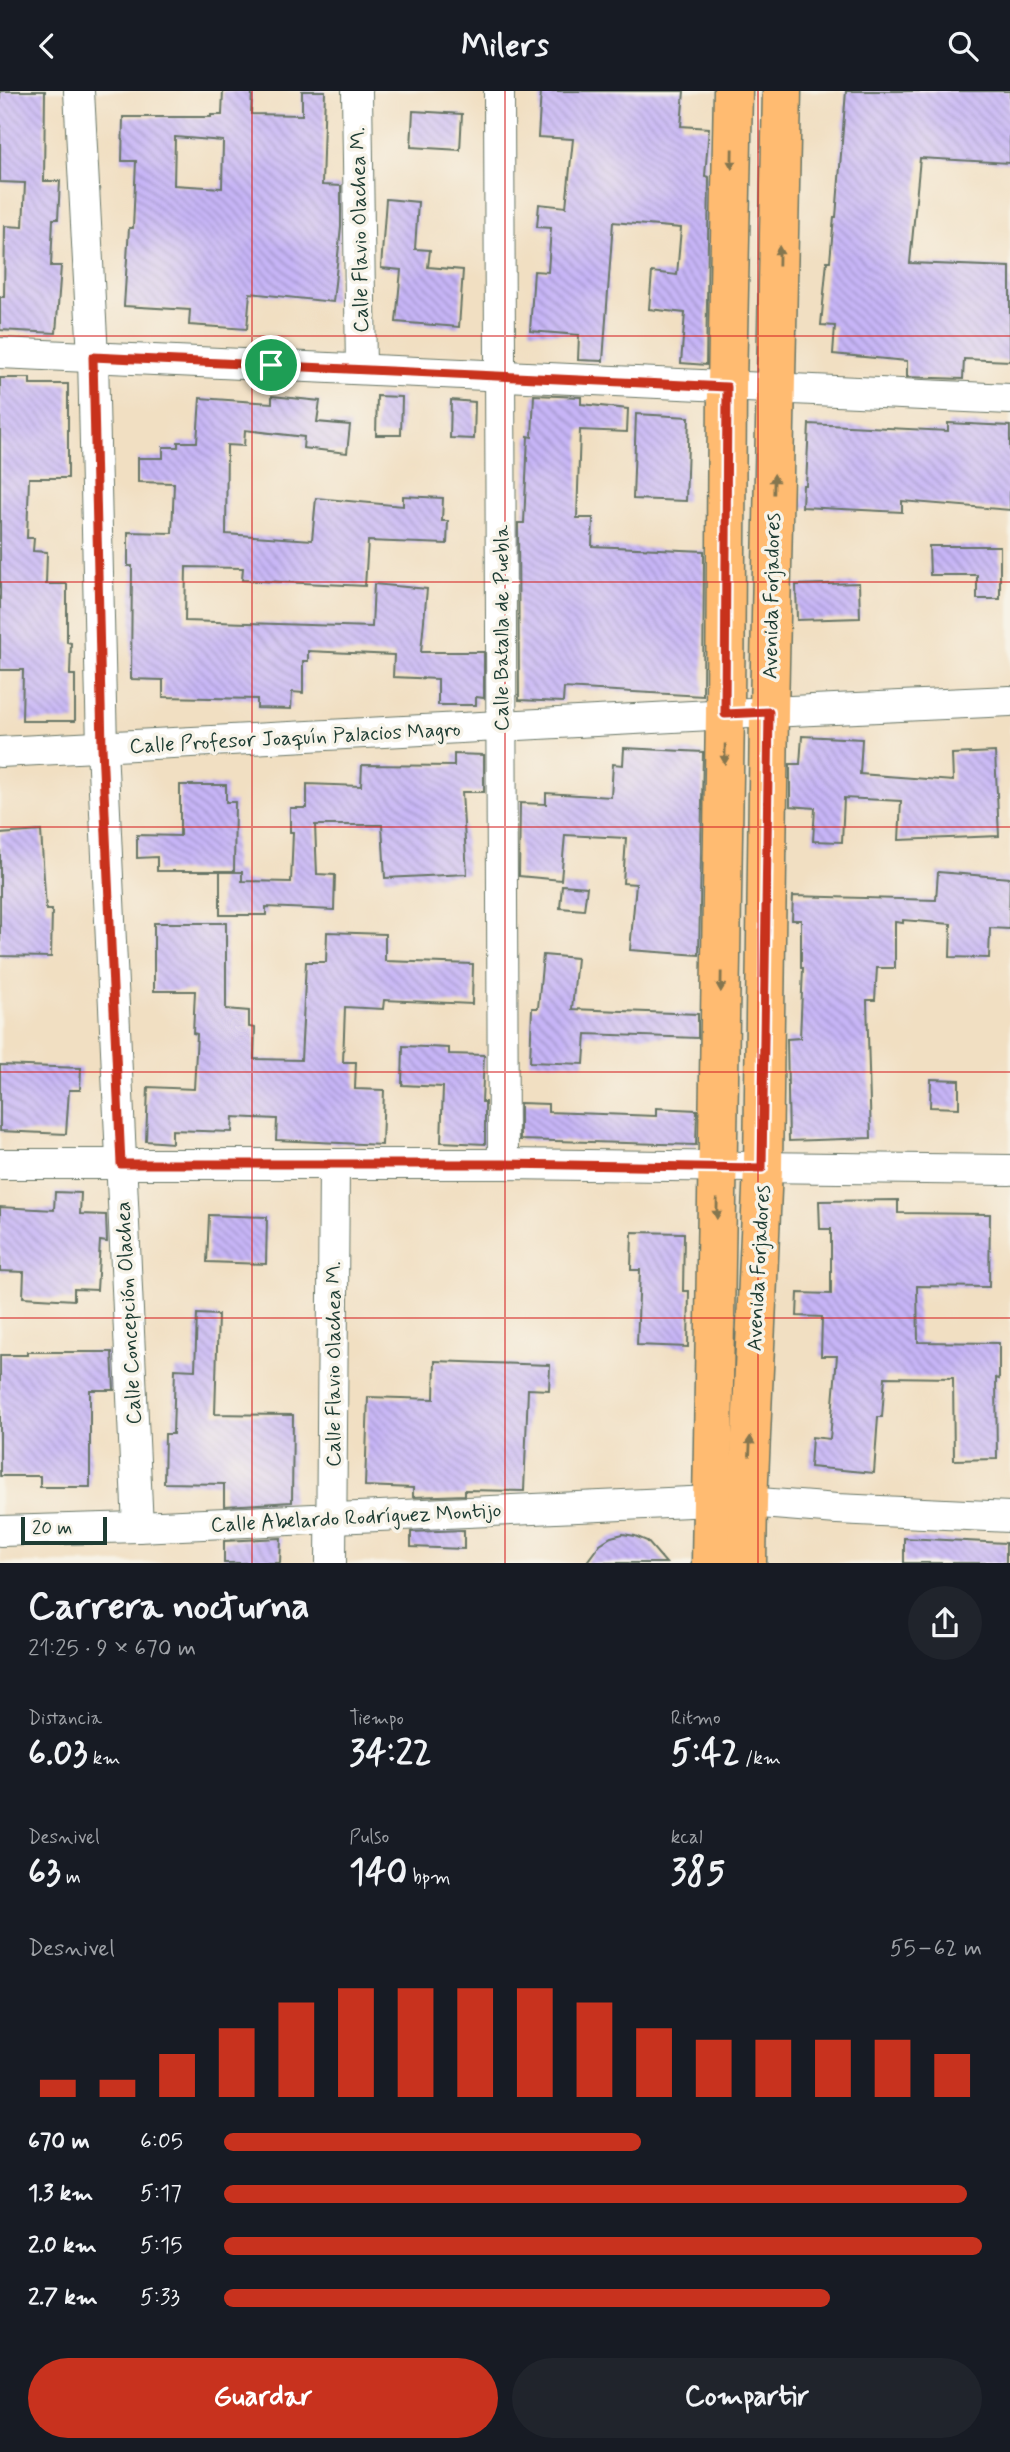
<!DOCTYPE html>
<html lang="es">
<meta charset="utf-8">
<style>
:root{--surface:#171b24;--page:#20242c;--text:#f1f3f6;--muted:#9ea1a6;--accent:#c8321e}
body{margin:0;font-family:Mynerve,sans-serif;background:var(--page);color:var(--text);height:100vh;display:flex;flex-direction:column;font-size:26px;white-space:nowrap}
*{box-sizing:border-box;margin:0}
p{font-size:23px;color:var(--muted)}
.icon{flex:none;width:38px;height:38px;fill:none;stroke:currentColor;stroke-width:2;stroke-linecap:round;stroke-linejoin:round}
.map{position:relative;height:1472px;overflow:hidden}
.panel{display:flex;flex-direction:column;background:var(--surface);flex:1}
.panel>*{flex:none}
.scale{position:absolute;left:21px;bottom:18px;width:86px;box-sizing:border-box;padding-left:7px;border:4px solid #1f3d34;border-top:0;font-size:19px;line-height:24px;white-space:nowrap;color:#1f3d34;-webkit-text-stroke:5px #f7f3e8;paint-order:stroke}
.pin{position:absolute;display:grid;place-items:center;width:60px;height:60px;color:#fff;margin:-30px;border:4px solid #fff;border-radius:50%;box-shadow:0 2px 7px #0007}
.round{display:grid;place-items:center;flex:none;width:74px;height:74px;border-radius:37px;background:var(--page)}
.summary{display:flex;align-items:center;justify-content:space-between;height:119px;padding:0 28px}
h1{font-size:38px;font-weight:700;line-height:52px}
.stats{display:grid;grid-template-columns:repeat(3,1fr);gap:10px;height:119px;padding:7px 28px}
.stats div{display:grid;align-content:center}
.stats b{font-size:35px;font-weight:700}
.stats small{font-size:19px;font-weight:400}
.stats p{font-size:19px}
.chart{height:196px;padding:14px 28px}
.chart p{display:flex;justify-content:space-between}
.chart svg{width:100%;height:126px;margin-top:7px;stroke:var(--accent);stroke-width:6}
.button{display:flex;gap:14px;margin-top:auto;padding:14px 28px}
.button a{flex:1;height:80px;border-radius:42px;background:var(--accent);color:#fff;font-size:28px;font-weight:700;line-height:80px;text-align:center}
.button a+a{background:var(--page);color:var(--text)}
ul{padding:0 28px;list-style:none;font-size:23px}
li{display:grid;grid-template-columns:112px 84px 1fr;align-items:center;height:52px}
li i{height:18px;border-radius:9px;background:var(--accent)}
header{display:flex;justify-content:space-between;align-items:center;height:91px;padding:0 28px;background:var(--surface);font-size:32px;font-weight:700}
.map>svg:first-child{display:block}
</style>
<header><svg class="icon" aria-label="back" viewBox="0 0 24 24"><path d="M15 5l-7 7 7 7"/></svg>Milers<svg class="icon" aria-label="search" viewBox="0 0 24 24"><circle cx="10" cy="10" r="6"/><path d="M15 15l6 6"/></svg></header>
<div class="map">
<svg width="1010" height="1472" viewBox="0 0 1010 1472">
<defs>
<pattern id="building-back-hatch" width="6" height="6" patternUnits="userSpaceOnUse" patternTransform="scale(1.75)"><rect width="6" height="6" fill="#c7b5f7"/><path d="M-1 5l2 2M0 0l6 6M5-1l2 2" fill="none" stroke="#a194c9"/></pattern>
</defs>
<rect width="100%" height="100%" fill="#f7f3e8"/>
<filter id="ink" filterUnits="userSpaceOnUse"><feTurbulence type="fractalNoise" baseFrequency=".0143" numOctaves="2"/><feDisplacementMap in="SourceGraphic" scale="14" xChannelSelector="R" yChannelSelector="G"/><feConvolveMatrix kernelMatrix="1 2 1 2 8 2 1 2 1" color-interpolation-filters="sRGB"/></filter>
<filter id="wash" filterUnits="userSpaceOnUse"><feTurbulence type="fractalNoise" baseFrequency=".00686" numOctaves="4" result="noise"/><feDisplacementMap in="SourceGraphic" scale="28" xChannelSelector="R" yChannelSelector="G"/><feGaussianBlur stdDeviation="1.57" result="paint"/><feColorMatrix in="noise" values="0 0 0 0 0 0 0 0 0 0 0 0 0 0 0 0 0 1.4 0 .05"/><feComposite in="paint" operator="in"/></filter>
<g filter="url(#wash)">
<rect width="100%" height="100%" fill="#f1dfc2"/>
<g id="blocks">
<g fill="url(#building-back-hatch)" fill-rule="evenodd">
<path d="M0,0H45L44,90H60L58,128H53L51,175H61L56,242L0,239V206H4L5,135L23,136L25,92L0,91Z"/>
<path d="M223,0H252L251,23L302,24V0H325L322,94L341,95V136L333,211L250,202L247,238L189,234L190,219L124,215L129,137H133L136,70H122L123,26H211V24H222ZM175,46L223,50L222,97L174,94Z"/>
<path d="M541,0H684L681,35L709,37L705,85L709,86L706,274L681,272L685,222L649,218L652,181L677,184L681,137L613,131L603,270L578,269L579,244L530,240L534,180L548,181L551,137L537,136L539,113L566,116L573,48L538,46Z"/>
<path d="M846,0H1010V72L920,67L910,172L1010,176V270L964,268L963,288L907,286V270L833,263L835,235L821,234L827,170H830L834,126H836Z"/>
<path d="M413,20L462,23L460,59L411,56Z"/>
<path d="M386,108L418,111L415,158L430,159L428,176L463,179L459,236L396,231L401,179L381,177Z"/>
<path d="M0,287H30V293H68V387H29L27,447H34L33,460L47,461L46,493H67V551L71,552L70,584H75V630H22L23,579H0Z"/>
<path d="M534,304L581,306V313L628,318L627,341L580,339L577,427H593L592,455L704,460L703,605L564,597L563,611L519,609L518,432H524L528,345L532,346Z"/>
<path d="M272,305L320,310L317,331L350,334L347,362L303,357L304,346L245,339L244,355L227,354L226,443L312,449L316,407L403,415V405L443,407L442,430H448L447,453L368,450L365,495L242,489L243,477L186,476L185,530L372,536L374,493L427,498L421,561H484V607L476,606V614H438V588L393,586L394,564L308,560V570H303V602L292,601L291,618L257,617V608L163,606V589L131,588L132,475H128V441L172,442L174,392L138,391V367H163V356H178V351H197L200,307L272,312Z"/>
<path d="M377,305L402,306L401,344H376Z"/>
<path d="M451,309L475,311L474,348L450,347Z"/>
<path d="M636,323L689,326L686,410L633,408Z"/>
<path d="M948,332L1010,335V419L902,410V421L802,416L803,394H806L809,333L948,340Z"/>
<path d="M929,455H1000V508H977V484H930Z"/>
<path d="M859,492L860,527L797,529L796,494Z"/>
<path d="M802,645L862,648L860,683L953,690L952,663L995,661L999,745L899,749L901,710L844,707L842,751L813,750L815,717L790,715V673H800Z"/>
<path d="M624,657L703,661L699,864L630,859L636,793L623,792L626,747L565,744L561,789L519,785L520,712L546,713V702L611,706L613,673L623,674Z"/>
<path d="M454,663L484,664V701H462L467,783L385,787L382,734H315L317,783L335,784L334,819L266,816V824H220V781H242V790L291,791L293,741H290V717H307V693L361,695L362,674L454,675Z"/>
<path d="M180,694H226V711H235L234,780H157V766L137,767V744L180,745Z"/>
<path d="M41,740L46,819H52L51,866L0,865V743Z"/>
<path d="M938,781L1010,787L1009,838L990,837L989,867L950,866L951,833L903,829V832L895,831V877H877L875,909H867L871,1047L789,1050L787,948L800,947L803,877H801V829H792L793,805L936,809Z"/>
<path d="M562,794L587,796L584,819L560,817Z"/>
<path d="M154,832H226V918L249,920V936L255,937L254,968L301,969L306,871H326L327,841L385,843V870L473,873L472,913L384,909L383,918L345,916L343,971H356L355,998L384,999L382,1054L276,1049L277,1028L233,1026L232,1041L172,1039V1052L146,1050L148,996L194,998L197,943L193,942L195,900H154Z"/>
<path d="M543,864L577,867L572,918L698,923V947L586,943L584,973L530,971L532,917H538Z"/>
<path d="M403,955L449,957V963L484,964L482,1011H485V1053L441,1051L443,996L402,994Z"/>
<path d="M0,974L81,977L80,999H69L66,1043L0,1040Z"/>
<path d="M931,988L959,989V1017L930,1016Z"/>
<path d="M520,1012L548,1013V1021L656,1025V1017L697,1019L696,1054L520,1049Z"/>
<path d="M55,1101L81,1102L80,1123L106,1124L107,1151L100,1150L97,1199L74,1198V1209L23,1206L24,1181L0,1180V1116L54,1119Z"/>
<path d="M898,1109V1122L990,1123L989,1196L917,1195L918,1251L999,1252V1288L996,1287L997,1368L954,1369L953,1287L885,1286L882,1326H878L874,1382L810,1376L812,1346L830,1348L837,1265H821L822,1226L797,1225L798,1202L831,1203V1138H820L819,1110Z"/>
<path d="M209,1124L267,1126L266,1173L207,1171Z"/>
<path d="M632,1141L684,1142L683,1200H689L688,1256L637,1254L640,1179H631Z"/>
<path d="M197,1223L218,1224L215,1323L293,1324L292,1411L224,1415V1393L164,1392L165,1343H173L175,1278L195,1279Z"/>
<path d="M27,1261H112L114,1299H90V1396H40V1385H0V1264H27Z"/>
<path d="M435,1270L550,1274L549,1299L528,1298L524,1400L465,1399V1404L413,1406V1397L365,1395L368,1306L434,1308Z"/>
<path d="M464,1439V1458L411,1456V1441Z"/>
<path d="M623,1443L635,1445L647,1450L666,1472H586L600,1453L611,1446Z"/>
<path d="M281,1447L280,1472H224V1450Z"/>
<path d="M904,1447L1006,1452V1472H904Z"/>
</g>
</g>
</g>
<g filter="url(#ink)">
<use href="#blocks" fill-opacity="0" stroke="#687666" stroke-width="2"/>
<g fill="none" stroke-linecap="round" stroke-linejoin="round">
<g stroke="#687666" stroke-width="32">
<g id="minor">
<path d="M79,0L93,266L102,656L138,1436"/>
<path d="M357,0L361,278"/>
<path d="M499,0L503,1073"/>
<path d="M0,262L1010,308"/>
<path d="M0,661L769,621L1010,610"/>
<path d="M0,1073H503L1010,1079"/>
<path d="M748,1411L837,1418L1010,1426"/>
<path d="M0,1440L138,1436L712,1410"/>
<path d="M331,1472L334,1073"/>
</g>
</g>
<g stroke="#687666" stroke-width="41">
<g id="major">
<path d="M711,1472L725,623L727,296L733,0"/>
<path d="M747,1472L748,1411L763,1077L769,621L782,0"/>
</g>
</g>
<use href="#minor" stroke="#fff" stroke-width="30"/>
<use href="#major" stroke="#ffbb71" stroke-width="38"/>
</g>
<defs><path id="oneway-solid" d="M-6-.8H1V-3.2L6.5 0L1 3.2V.8H-6Z" transform="scale(1.75)"/></defs>
<g fill="#84764f">
<use href="#oneway-solid" transform="translate(732 68) rotate(91)"/>
<use href="#oneway-solid" transform="translate(779 165) rotate(-89)"/>
<use href="#oneway-solid" transform="translate(774 393) rotate(-89)"/>
<use href="#oneway-solid" transform="translate(725 663) rotate(91)"/>
<use href="#oneway-solid" transform="translate(721 891) rotate(91)"/>
<use href="#oneway-solid" transform="translate(717 1118) rotate(91)"/>
<use href="#oneway-solid" transform="translate(750 1355) rotate(-87)"/>
</g>
</g>
<g fill="none" stroke-linecap="round" stroke-linejoin="round" filter="url(#ink)">
<g stroke="#fff" stroke-width="14">
<path id="route" d="M93,266L727,296L725,623L769,621L762,1077L503,1073H121L102,656Z"/>
</g>
<use href="#route" stroke="#c8321e" stroke-width="9"/>
</g>
<path fill="none" stroke="#d62828" stroke-width="2" stroke-opacity="0.55" d="M252,0V1472M505,0V1472M758,0V1472M0,245H1010M0,491H1010M0,736H1010M0,981H1010M0,1227H1010"/>
<g text-anchor="middle" stroke-width="7" stroke-linejoin="round" paint-order="stroke">
<g font-size="21" fill="#1f3d34" stroke="#f7f3e8">
<text transform="translate(359 139) rotate(-91)" y="7">Calle Flavio Olachea M.</text>
<text transform="translate(771 505) rotate(-89)" y="7">Avenida Forjadores</text>
<text transform="translate(501 537) rotate(-90)" y="7">Calle Batalla de Puebla</text>
<text transform="translate(295 646) rotate(-3)" y="7">Calle Profesor Joaquín Palacios Magro</text>
<text transform="translate(758 1177) rotate(-87)" y="7">Avenida Forjadores</text>
<text transform="translate(128 1222) rotate(-93)" y="7">Calle Concepción Olachea</text>
<text transform="translate(333 1273) rotate(-90)" y="7">Calle Flavio Olachea M.</text>
<text transform="translate(356 1426) rotate(-3)" y="7">Calle Abelardo Rodríguez Montijo</text>
</g>
</g>
</svg>
<div class="scale">20 m</div>
<div class="pin" style="left:271px;top:274px;background:#1e9e55"><svg class="icon" aria-label="arrive" viewBox="0 0 24 24"><path d="M6 21V4h12l-3 4 3 4H6"/></svg></div>
</div>
<section class="panel">
<div class="summary"><div><h1>Carrera nocturna</h1><p>21:25 · 9 × 670 m</p></div><a class="round"><svg class="icon" aria-label="share" viewBox="0 0 24 24"><path d="M12 15V3M7 8l5-5 5 5M5 13v7h14v-7"/></svg></a></div>
<div class="stats">
<div><p>Distancia</p><b>6.03<small> km</small></b></div>
<div><p>Tiempo</p><b>34:22</b></div>
<div><p>Ritmo</p><b>5:42<small> /km</small></b></div>
</div>
<div class="stats">
<div><p>Desnivel</p><b>63<small> m</small></b></div>
<div><p>Pulso</p><b>140<small> bpm</small></b></div>
<div><p>kcal</p><b>385</b></div>
</div>
<div class="chart"><p><span>Desnivel</span>55–62 m</p>
<svg viewBox="0 0 160 44" preserveAspectRatio="none"><path d="M5 44V38M15 44V38M25 44V29M35 44V20M45 44V11M55 44V6M65 44V6M75 44V6M85 44V6M95 44V11M105 44V20M115 44V24M125 44V24M135 44V24M145 44V24M155 44V29"/></svg>
</div>
<ul>
<li><b>670 m</b>6:05<i style="width:55%"></i></li>
<li><b>1.3 km</b>5:17<i style="width:98%"></i></li>
<li><b>2.0 km</b>5:15<i style="width:100%"></i></li>
<li><b>2.7 km</b>5:33<i style="width:80%"></i></li>
</ul>
<div class="button"><a>Guardar</a><a>Compartir</a></div>
</section>
